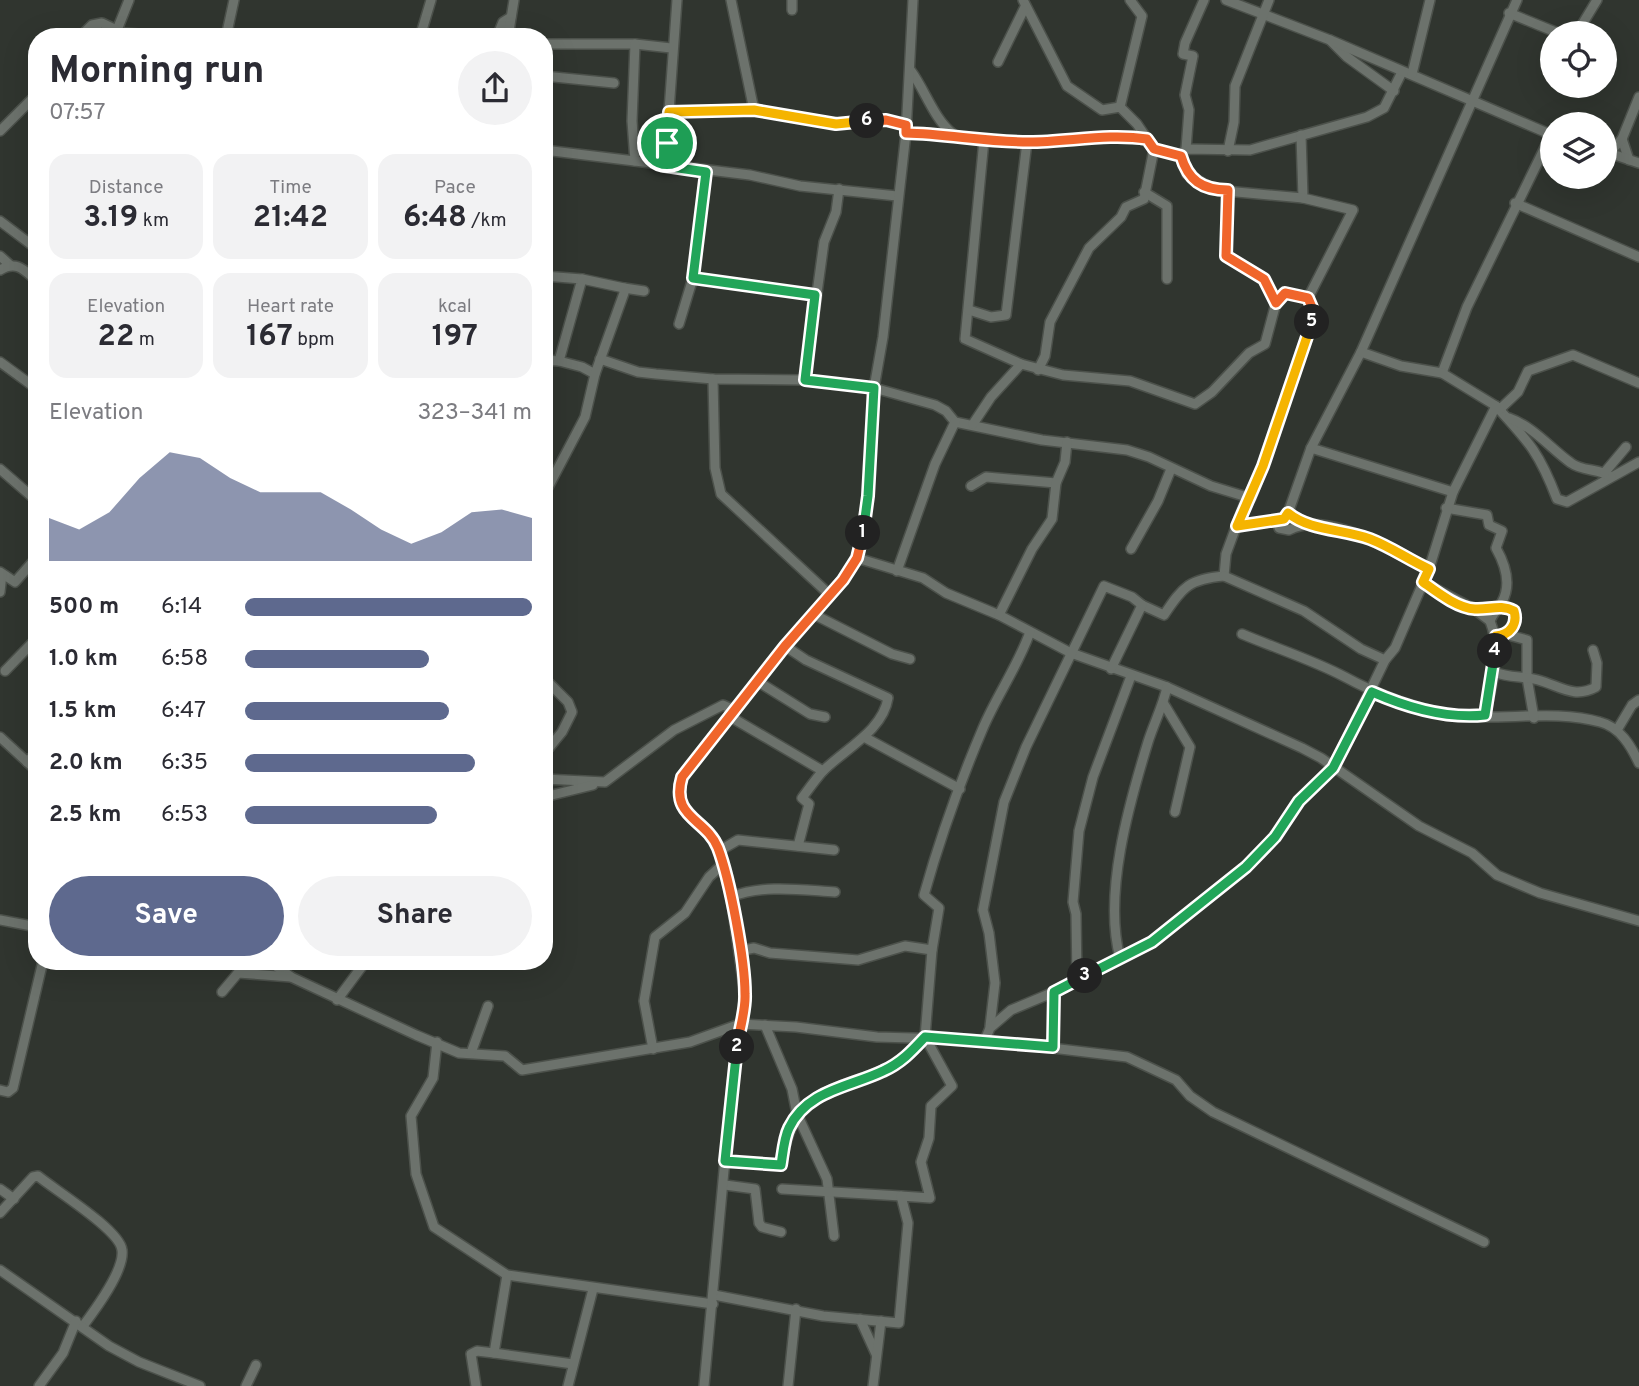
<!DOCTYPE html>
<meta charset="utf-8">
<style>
:root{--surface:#fff;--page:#f2f2f3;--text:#2b2b33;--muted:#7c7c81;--accent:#5e698e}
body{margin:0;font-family:Overpass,sans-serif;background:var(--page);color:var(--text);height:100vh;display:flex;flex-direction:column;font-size:26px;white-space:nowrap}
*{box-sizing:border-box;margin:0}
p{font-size:23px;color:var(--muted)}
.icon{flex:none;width:38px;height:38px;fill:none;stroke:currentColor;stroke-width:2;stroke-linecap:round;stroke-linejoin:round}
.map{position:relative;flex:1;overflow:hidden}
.sheet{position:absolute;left:28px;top:28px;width:525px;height:942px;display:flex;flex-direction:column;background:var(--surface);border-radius:28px;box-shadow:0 7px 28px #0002}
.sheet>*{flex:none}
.buttons{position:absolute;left:1540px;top:21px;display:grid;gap:14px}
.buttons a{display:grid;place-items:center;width:77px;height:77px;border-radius:50%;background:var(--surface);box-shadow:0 7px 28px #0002;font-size:35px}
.pin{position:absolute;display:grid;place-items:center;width:60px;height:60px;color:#fff;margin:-30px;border:4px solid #fff;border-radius:50%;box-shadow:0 2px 7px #0007}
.km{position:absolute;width:35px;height:35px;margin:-18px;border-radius:50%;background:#222;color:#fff;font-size:19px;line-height:35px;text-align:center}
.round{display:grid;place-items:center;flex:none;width:74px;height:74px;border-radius:37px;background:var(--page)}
.overview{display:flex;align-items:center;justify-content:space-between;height:119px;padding:0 21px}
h1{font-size:38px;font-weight:700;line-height:52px}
.figures{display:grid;grid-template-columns:repeat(3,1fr);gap:10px;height:119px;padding:7px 21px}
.figures div{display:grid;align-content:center;border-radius:18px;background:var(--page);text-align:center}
.figures b{font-size:30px;font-weight:700}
.figures small{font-size:19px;font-weight:400}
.figures p{font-size:19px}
.chart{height:196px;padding:14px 21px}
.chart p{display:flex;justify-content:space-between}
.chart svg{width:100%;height:126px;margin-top:7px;fill:var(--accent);opacity:.7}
.primary-button{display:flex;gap:14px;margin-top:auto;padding:14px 21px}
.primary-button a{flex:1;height:80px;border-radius:42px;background:var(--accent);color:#fff;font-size:28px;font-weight:700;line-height:80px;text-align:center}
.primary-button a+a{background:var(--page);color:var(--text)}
ul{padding:0 21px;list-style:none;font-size:23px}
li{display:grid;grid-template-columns:112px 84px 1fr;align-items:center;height:52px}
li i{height:18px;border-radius:9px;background:var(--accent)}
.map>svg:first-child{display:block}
</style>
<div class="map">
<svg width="1639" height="1386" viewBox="0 0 1639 1386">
<rect width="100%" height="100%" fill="#30352f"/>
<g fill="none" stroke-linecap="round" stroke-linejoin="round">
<g stroke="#4c514b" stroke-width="12">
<g id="minor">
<path d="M731,0L754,110"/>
<path d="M1023,0L1067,86L1102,110L1120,107L1137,124L1154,149L1181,156L1186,149L1250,150L1367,117L1384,108L1402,72"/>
<path d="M1226,0L1330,40L1347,57L1394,91"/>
<path d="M792,10V0"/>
<path d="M1509,13L1558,33"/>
<path d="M117,30L129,0"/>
<path d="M1577,33L1597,0"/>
<path d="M80,37L92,25L102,23L123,33L184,37"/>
<path d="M226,37L234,0"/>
<path d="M420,37L431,0"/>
<path d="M497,37L503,22L511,17"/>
<path d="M508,37L514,0"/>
<path d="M1330,40L1552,135"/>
<path d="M544,44H635L671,48"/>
<path d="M635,44L632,121L635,161"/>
<path d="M998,62L1025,7"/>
<path d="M911,71C925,90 934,119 953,134"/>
<path d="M1412,74L1430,0"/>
<path d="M544,76L614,83"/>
<path d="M1120,107L1142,16L1130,0"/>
<path d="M669,112L754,110L837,124L886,120L906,125"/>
<path d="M0,131L37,94"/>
<path d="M906,133C948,134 986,142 1029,142C1068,142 1108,132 1147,140"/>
<path d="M1301,135L1303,198L1353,210L1308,298"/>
<path d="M1622,139L1629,160"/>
<path d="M984,140L965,339L1021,364"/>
<path d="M1186,149L1189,110L1185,95L1193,56L1183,54L1185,43L1204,0"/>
<path d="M544,150L750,175L800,186L897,196"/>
<path d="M1228,151L1234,122L1235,86L1269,0"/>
<path d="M1606,152L1639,163"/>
<path d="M1610,152L1622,139L1639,97"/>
<path d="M1181,156L1187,174L1215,190L1303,198"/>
<path d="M665,166L677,0"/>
<path d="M1228,190L1226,256L1264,279L1276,303"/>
<path d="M1144,192L1167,206V279"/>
<path d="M1515,203L1639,257"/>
<path d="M0,221L37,249"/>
<path d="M0,256L10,265"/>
<path d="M0,270C17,260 24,270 37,281"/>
<path d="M544,276L582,279L559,361L582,367L595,374"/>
<path d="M693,278L815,295"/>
<path d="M624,288L644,291"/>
<path d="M969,310L991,317L1006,315L1027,142"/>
<path d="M679,324L693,278L706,172"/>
<path d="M600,359L638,372L656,374L713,379L805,380L874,388L935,405L946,411L955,422L1042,440L1127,450L1149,457L1211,486L1247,497"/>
<path d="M544,360L559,361"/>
<path d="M0,362L37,389"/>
<path d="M1038,370L1045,356L1050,322L1089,248L1121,217L1126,207L1144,199L1154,149"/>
<path d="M1442,373L1467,307L1551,135"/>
<path d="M713,379L715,468L721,494L830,595"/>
<path d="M805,380L824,242L836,212L839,189"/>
<path d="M1496,406C1529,442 1539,452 1557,499L1567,502L1639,462"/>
<path d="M1499,410L1518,392L1528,371L1573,355L1639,383"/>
<path d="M1509,418C1534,427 1550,448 1571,463C1583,472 1600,468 1611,477"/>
<path d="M973,424L991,397L1021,364L1063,375L1130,381L1195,404L1212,392L1249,353L1265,344L1276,303L1285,293L1308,298L1314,312L1310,330L1257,482L1251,498L1247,497L1226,554L1224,576C1190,579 1183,586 1164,615L1142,605"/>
<path d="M1311,448L1288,513L1279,528L1289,530C1329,509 1393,553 1429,569"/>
<path d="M0,469L37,501"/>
<path d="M1605,472L1626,447"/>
<path d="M971,486L986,477L1056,483"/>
<path d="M1453,492L1311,448L1361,352L1517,0"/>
<path d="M544,495L585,417L595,374L624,293V288L582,279"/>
<path d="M1446,508L1487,515L1489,525L1502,531L1496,548C1505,564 1512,584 1502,602C1498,609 1493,613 1490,621C1502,651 1492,684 1485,715"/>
<path d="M1237,526L1284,519"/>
<path d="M1131,549L1158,501L1171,469"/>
<path d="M857,558L923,578L946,593L999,615L1071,653L1167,687L1302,748L1321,758L1419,826L1472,853L1497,875L1540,893L1639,921"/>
<path d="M897,571L935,464L955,422"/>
<path d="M0,572L15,582L37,557"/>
<path d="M1224,576L1304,611L1361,649L1385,660"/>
<path d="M1423,582L1474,609L1490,621"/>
<path d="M0,592L2,574"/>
<path d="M1474,609L1502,606L1514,611V625L1503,635"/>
<path d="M813,614L892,654L910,659"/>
<path d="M999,615L1032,549L1052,519L1056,483L1065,462L1067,442"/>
<path d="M1242,634C1275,648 1313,660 1345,677C1378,695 1409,706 1445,714C1495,723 1551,708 1600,722C1620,727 1631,746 1639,763"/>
<path d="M1505,634L1527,640V678L1534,718"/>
<path d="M785,646L806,660L888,698C883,731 843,750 822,772C815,780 808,790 802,798L809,804L798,846"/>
<path d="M5,671L37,638"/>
<path d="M1494,672C1509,678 1523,676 1538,680C1560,686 1574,699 1596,687L1597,663L1593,650"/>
<path d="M544,678L568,702L572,712L562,732L544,754"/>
<path d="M757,681L810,714L825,717"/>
<path d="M1164,704L1190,747L1175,812"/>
<path d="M729,716L823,771"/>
<path d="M1617,730L1632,705L1639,700"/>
<path d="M0,737L37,771"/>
<path d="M864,737L960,789"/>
<path d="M27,762L37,752"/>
<path d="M544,779L605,782L674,730L723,705L734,710"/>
<path d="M544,797L593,785"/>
<path d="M719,851L738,840L834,850"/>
<path d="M731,897C763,884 802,890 835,892"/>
<path d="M0,920L37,927"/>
<path d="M739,951L754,948L770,953L858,960L905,946L932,950"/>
<path d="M1120,958C1103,894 1129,804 1148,742C1154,723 1163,706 1167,687"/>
<path d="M269,961L291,977L416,1035L459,1053L505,1056L522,1070L690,1042L740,1024L796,1027L877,1037L985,1040L1127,1057L1176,1080L1190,1096L1213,1112L1484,1242"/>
<path d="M1077,980L1076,914L1073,902L1079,831L1093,777L1131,676"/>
<path d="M222,992L238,973L291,977"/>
<path d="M337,1000L366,961"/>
<path d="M765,1025L792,1089L797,1114L827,1179L834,1236"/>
<path d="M990,1026L995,983L989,933L983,910L1004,802L1026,747L1104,586L1132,597L1142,605L1111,669"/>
<path d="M985,1040L990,1028L1011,1010L1054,992L1152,942L1246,867L1275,837L1299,801L1333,768L1385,660L1395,648L1429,569L1453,492L1496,406L1442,373L1401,366L1361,352"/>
<path d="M437,1042L433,1078L411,1116L416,1174L434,1227L507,1275L713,1304"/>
<path d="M1053,1047L1054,992"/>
<path d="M653,1049L644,1001L655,937L685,913L709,877L723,864"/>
<path d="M471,1053L488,1006"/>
<path d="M0,1090L8,1092L13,1088L43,961"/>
<path d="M725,1161L781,1165C792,1106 807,1097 863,1078C876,1073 891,1069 902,1060C911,1054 918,1045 925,1037"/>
<path d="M725,1185L755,1189L759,1223L762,1227L781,1232"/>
<path d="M0,1189L14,1199"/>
<path d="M782,1189L901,1196"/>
<path d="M0,1213L33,1177L38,1176C55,1190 120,1230 122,1250C125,1270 95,1310 83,1326"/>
<path d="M0,1270L109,1346L139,1362L200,1386"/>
<path d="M714,1295L823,1316L899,1323L908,1223L901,1196L930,1198L921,1162L929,1138L931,1106L952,1086L925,1037L932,950L939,908L924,895C940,838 960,782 983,728C997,695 1018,666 1030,632"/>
<path d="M860,1319L876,1354"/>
<path d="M494,1353L573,1364"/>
<path d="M39,1386L63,1353L76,1321"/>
<path d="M246,1386L256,1365"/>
<path d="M476,1386L471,1354L477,1351L494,1353L507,1275"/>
<path d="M568,1386L593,1289"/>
<path d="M704,1386L732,1084L745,996L731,897L719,851L715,840L687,814L682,805L679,787L682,777L785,646L843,580L857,558L868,496L874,388L883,337L906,133L913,0"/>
<path d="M788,1386L796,1309"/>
<path d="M873,1386L881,1321"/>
</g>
</g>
<use href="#minor" stroke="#6c726c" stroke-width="9"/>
</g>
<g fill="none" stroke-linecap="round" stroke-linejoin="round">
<g stroke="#fff" stroke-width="14">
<path id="split-1" d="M667,143L665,166L706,172L693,278L815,295L805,380L874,388L868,496L863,533"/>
</g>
<g stroke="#fff" stroke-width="14">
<path id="split-2" d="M737,1047C739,1030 746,1011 745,994C745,960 730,880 718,848C706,818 670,818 682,777L785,646L843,580L857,558L863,533"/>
</g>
<g stroke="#fff" stroke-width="14">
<path id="split-3" d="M737,1047L725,1161L781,1165C783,1153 784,1138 789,1128C807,1090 850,1087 883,1071C901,1063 912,1051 925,1037L1053,1047L1054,992L1085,976"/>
</g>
<g stroke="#fff" stroke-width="14">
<path id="split-4" d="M1085,976L1152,942L1246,867L1275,837L1299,801L1333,768L1372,692C1406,707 1448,719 1485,715L1495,651"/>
</g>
<g stroke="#fff" stroke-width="14">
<path id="split-5" d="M1312,322L1263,466L1237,526L1284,519L1288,513C1310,531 1343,529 1370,539C1391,547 1409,560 1429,569L1423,582C1437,592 1457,608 1475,609C1489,610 1501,604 1514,611C1518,624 1510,635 1496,636L1495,651"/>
</g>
<g stroke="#fff" stroke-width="14">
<path id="split-6" d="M867,121L886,120L906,125V133C948,134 986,142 1029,142C1068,142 1108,133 1147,139L1154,149L1181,156C1188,180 1202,190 1228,190L1226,256L1264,279L1276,303L1285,293L1308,298L1314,312L1312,322"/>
</g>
<g stroke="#fff" stroke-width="14">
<path id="split-7" d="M667,143L669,112L754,110L836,124L867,121"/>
</g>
<use href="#split-1" stroke="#22a559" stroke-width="9"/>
<use href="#split-2" stroke="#f0652b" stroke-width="9"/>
<use href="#split-3" stroke="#22a559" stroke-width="9"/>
<use href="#split-4" stroke="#22a559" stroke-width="9"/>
<use href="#split-5" stroke="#f5b400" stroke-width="9"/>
<use href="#split-6" stroke="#f0652b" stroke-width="9"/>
<use href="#split-7" stroke="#f5b400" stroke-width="9"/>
</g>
</svg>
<div class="buttons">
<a><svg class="icon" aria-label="locate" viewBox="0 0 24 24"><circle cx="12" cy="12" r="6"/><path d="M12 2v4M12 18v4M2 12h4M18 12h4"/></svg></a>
<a><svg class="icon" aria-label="layers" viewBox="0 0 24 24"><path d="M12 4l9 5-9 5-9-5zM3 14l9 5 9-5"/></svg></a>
</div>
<div class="pin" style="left:667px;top:143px;background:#1e9e55"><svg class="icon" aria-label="arrive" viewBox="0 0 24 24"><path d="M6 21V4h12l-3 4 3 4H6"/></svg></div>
<b class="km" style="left:863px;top:533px">1</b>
<b class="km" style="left:737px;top:1047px">2</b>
<b class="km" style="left:1085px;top:976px">3</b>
<b class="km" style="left:1495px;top:651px">4</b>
<b class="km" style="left:1312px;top:322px">5</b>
<b class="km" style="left:867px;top:121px">6</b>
<section class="sheet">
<div class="overview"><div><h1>Morning run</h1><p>07:57</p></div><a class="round"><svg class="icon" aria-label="share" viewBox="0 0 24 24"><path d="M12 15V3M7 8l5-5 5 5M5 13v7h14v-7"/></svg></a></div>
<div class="figures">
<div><p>Distance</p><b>3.19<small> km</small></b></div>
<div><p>Time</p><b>21:42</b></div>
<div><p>Pace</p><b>6:48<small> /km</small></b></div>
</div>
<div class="figures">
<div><p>Elevation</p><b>22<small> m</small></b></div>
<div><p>Heart rate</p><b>167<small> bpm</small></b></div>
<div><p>kcal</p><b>197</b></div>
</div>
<div class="chart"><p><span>Elevation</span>323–341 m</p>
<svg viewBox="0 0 160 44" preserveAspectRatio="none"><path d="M0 44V29L10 33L20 27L30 15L40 6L50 8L60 15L70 20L80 20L90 20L100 26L110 33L120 38L130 34L140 27L150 26L160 29V44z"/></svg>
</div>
<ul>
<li><b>500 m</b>6:14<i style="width:100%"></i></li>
<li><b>1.0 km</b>6:58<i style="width:64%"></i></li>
<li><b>1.5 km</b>6:47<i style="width:71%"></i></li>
<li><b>2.0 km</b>6:35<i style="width:80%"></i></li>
<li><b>2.5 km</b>6:53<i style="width:67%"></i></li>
</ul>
<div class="primary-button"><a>Save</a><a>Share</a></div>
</section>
</div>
